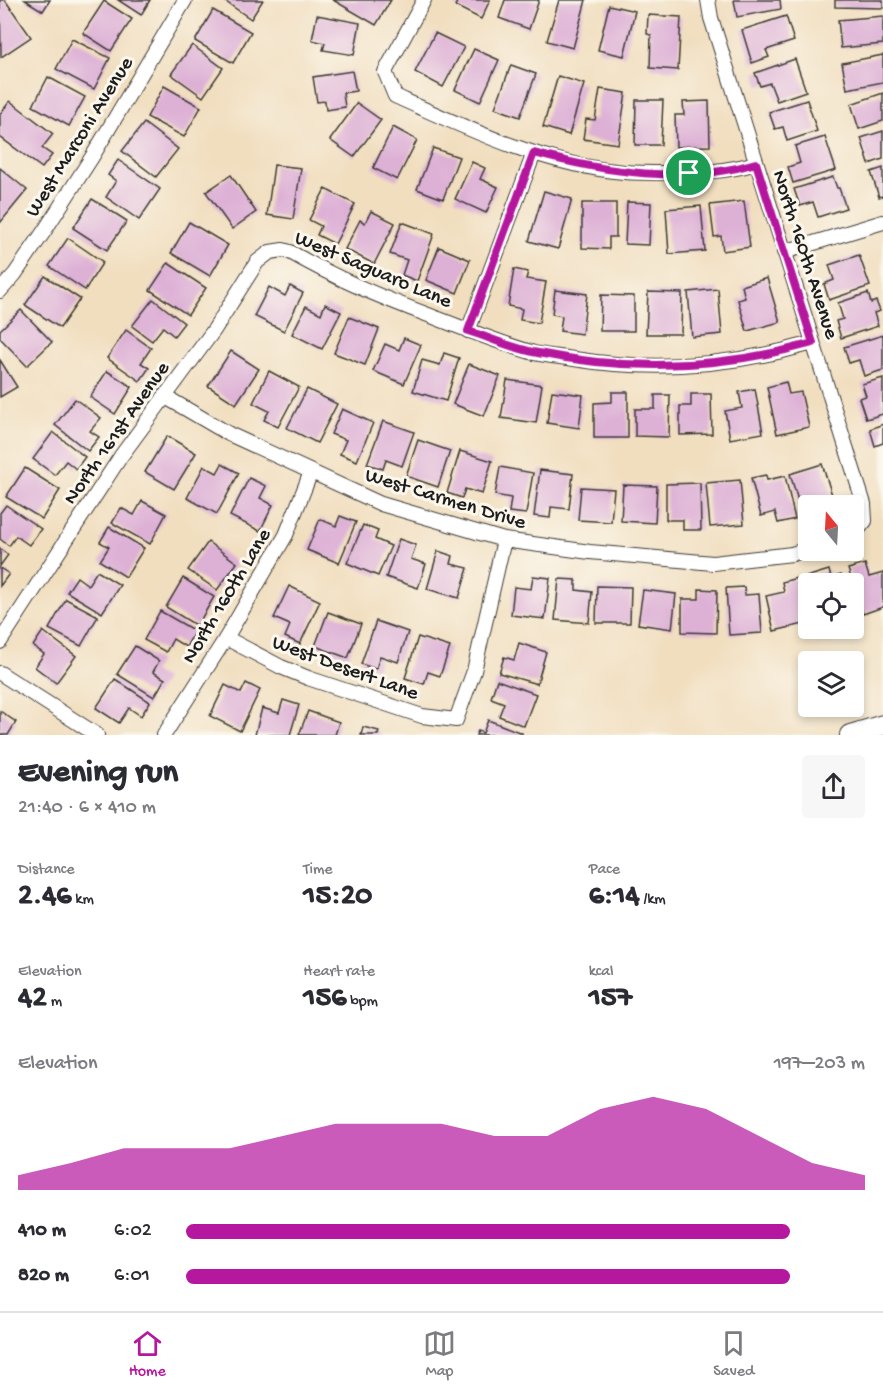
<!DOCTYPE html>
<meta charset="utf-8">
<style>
:root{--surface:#fff;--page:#f7f7f7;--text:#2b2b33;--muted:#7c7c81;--line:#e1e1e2;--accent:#b5179e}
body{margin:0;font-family:"Gochi Hand",sans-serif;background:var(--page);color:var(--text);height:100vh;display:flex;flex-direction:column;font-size:22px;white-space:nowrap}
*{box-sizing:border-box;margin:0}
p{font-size:20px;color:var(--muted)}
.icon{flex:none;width:33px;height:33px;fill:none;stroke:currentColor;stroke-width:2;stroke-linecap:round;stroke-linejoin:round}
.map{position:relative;height:735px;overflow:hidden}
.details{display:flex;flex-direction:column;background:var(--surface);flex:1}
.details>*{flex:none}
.needle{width:39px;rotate:342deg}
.buttons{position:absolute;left:798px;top:495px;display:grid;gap:12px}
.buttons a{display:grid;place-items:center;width:66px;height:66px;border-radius:6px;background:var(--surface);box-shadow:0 3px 9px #0003;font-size:30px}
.pin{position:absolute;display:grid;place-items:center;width:51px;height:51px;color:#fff;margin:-26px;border:3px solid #fff;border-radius:50%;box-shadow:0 2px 6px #0007}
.round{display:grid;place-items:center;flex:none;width:63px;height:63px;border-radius:6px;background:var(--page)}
.headline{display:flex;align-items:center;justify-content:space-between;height:102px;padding:0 18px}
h1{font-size:33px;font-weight:700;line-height:45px}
.figures{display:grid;grid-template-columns:repeat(3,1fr);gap:9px;height:102px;padding:6px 18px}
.figures div{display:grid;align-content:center}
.figures b{font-size:30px;font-weight:700}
.figures small{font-size:16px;font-weight:400}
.figures p{font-size:16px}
.chart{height:168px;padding:12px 18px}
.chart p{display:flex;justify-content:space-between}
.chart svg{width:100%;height:108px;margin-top:6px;fill:var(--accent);opacity:.7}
ul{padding:0 18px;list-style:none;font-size:20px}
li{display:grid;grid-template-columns:96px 72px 1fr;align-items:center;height:45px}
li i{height:15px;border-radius:8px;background:var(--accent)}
.tab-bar{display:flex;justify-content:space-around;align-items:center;height:84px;border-top:2px solid var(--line);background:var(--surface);font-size:16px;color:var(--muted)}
.tab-bar a{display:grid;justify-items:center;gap:3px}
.tab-bar .selected{color:var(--accent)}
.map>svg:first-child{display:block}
</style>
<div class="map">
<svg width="883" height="735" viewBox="0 0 883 735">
<rect width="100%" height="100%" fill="#fbf7ec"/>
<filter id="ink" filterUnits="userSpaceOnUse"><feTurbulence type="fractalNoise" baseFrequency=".0167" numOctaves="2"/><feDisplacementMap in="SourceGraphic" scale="12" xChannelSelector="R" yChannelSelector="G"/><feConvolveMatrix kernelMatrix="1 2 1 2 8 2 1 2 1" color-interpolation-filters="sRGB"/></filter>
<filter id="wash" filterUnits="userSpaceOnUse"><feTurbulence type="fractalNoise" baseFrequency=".008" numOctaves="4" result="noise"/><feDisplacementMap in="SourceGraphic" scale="24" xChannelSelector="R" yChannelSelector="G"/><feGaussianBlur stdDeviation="1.35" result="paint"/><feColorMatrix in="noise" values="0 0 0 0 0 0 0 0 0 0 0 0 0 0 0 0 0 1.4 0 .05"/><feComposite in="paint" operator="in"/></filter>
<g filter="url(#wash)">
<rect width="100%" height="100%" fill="#f1debf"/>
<g id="blocks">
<g fill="#ddb0d6">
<path d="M0,0H5L31,37L1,57Z"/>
<path d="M25,0H50L43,11Z"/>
<path d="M118,0H150L141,15Z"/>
<path d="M227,0H263L251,19L226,2Z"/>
<path d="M333,0H391L376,25Z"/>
<path d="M458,0H490L481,19L455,6Z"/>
<path d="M505,0H539L529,29L499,18Z"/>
<path d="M559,0H586L573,48L547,41Z"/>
<path d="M734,0H780L781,9L737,17Z"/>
<path d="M835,0H883V8L835,7Z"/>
<path d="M104,1L132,19L111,51L83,33Z"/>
<path d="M609,5L635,11L624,56L598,50Z"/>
<path d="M213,10L251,32L233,63L195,41Z"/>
<path d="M317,15L360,23L354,55L323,50L325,43L312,40Z"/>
<path d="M648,15L681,17L678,70L650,68L651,35L647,34Z"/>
<path d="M786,16L794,41L766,50L769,57L752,63L742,30Z"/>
<path d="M883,16V44L841,48L838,20Z"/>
<path d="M435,33L464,47L443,87L415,72Z"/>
<path d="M72,39L110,58L94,89L56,69Z"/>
<path d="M192,45L223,68L203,97L171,74Z"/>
<path d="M474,49L499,60L480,102L455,90Z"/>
<path d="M883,55V82L847,89L842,63Z"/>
<path d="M795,59L806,91L777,101L770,83L760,86L755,73Z"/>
<path d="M511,65L536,74L520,117L495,108Z"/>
<path d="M352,71L356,91L343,93L345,107L326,110L325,101L317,102L313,77Z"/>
<path d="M558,76L584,84L569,135L543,127Z"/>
<path d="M48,77L85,97L69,126L33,106Z"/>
<path d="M164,86L201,107L184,137L147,117Z"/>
<path d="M600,89L626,93L618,144L583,139L586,119L595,120Z"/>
<path d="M883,93V121L859,129L851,104Z"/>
<path d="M636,100H663L661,145H635Z"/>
<path d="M807,100L817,131L787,141L783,127L775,129L769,112Z"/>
<path d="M10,101L53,134L42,148L52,155L42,168L0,137V114Z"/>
<path d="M709,101L710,146L676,147L675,115H684L683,102Z"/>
<path d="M357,103L381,120L354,157L330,140Z"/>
<path d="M144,123L178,149L156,177L122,151Z"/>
<path d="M393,127L417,140L397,180L373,168Z"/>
<path d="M883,131V159L869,164L861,138Z"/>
<path d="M825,137L836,170L793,183L788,167L800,163L795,146Z"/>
<path d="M433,148L459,157L443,199L417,189Z"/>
<path d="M118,160L160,189L139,220L106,197L116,181L108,175Z"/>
<path d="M472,162L485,168L480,179L498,187L486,213L455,199Z"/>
<path d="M274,165L301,168L293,219L267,215Z"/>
<path d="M0,168L27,190L0,223Z"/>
<path d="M883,168V196L879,197L871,172Z"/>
<path d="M231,175L256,212L232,229L206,192Z"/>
<path d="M833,177L837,188H839L846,208L818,217L813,202L800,206L794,189Z"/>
<path d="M325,189L355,204L335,244L317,235L321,226L309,220Z"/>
<path d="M544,191L572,199L558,249L529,241Z"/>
<path d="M92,199L127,221L107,250L73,228Z"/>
<path d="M744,201L750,247L723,251L721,236L714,237L710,205Z"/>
<path d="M627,202L651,203L649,245L625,244Z"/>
<path d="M582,203H616V237H609V249L582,248Z"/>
<path d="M701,206L705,251L669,254L666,209Z"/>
<path d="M371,211L395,223L374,264L345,249L360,220L365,223Z"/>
<path d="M189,222L228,245L210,276L171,253Z"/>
<path d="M402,222L434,234L417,281L402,275L407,260L390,254Z"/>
<path d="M68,238L103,262L85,290L49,266Z"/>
<path d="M439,247L470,260L457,293L426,280Z"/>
<path d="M859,255L870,286L829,300L824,284L834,280L829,265Z"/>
<path d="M168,263L206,288L188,315L150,290Z"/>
<path d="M514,269L528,272L526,279L546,282L539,323L520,320L522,309L508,306Z"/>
<path d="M45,276L80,299L60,328L25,305Z"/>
<path d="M767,278L780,322L747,331L738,300L745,298L742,286Z"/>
<path d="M290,286L303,293L284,331L254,316L269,287L285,296Z"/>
<path d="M718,289L722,334L692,337L688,292Z"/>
<path d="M555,290L587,294L582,334L560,331L562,316L552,314Z"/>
<path d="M648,292L682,293L681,334H646Z"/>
<path d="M868,293L871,303L876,301L880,311L874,313L878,326L841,338L836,321L843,319L838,303Z"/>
<path d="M601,295L634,296V331H600Z"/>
<path d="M153,299L184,323L174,336L163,327L152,341L132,326Z"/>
<path d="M325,304L341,312L322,349L292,334L306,306L321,314Z"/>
<path d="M21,310L52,342L27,366L0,338V330Z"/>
<path d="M349,317L379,329L365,365L334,353Z"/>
<path d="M126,330L151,348L141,363L149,368L140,381L107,358Z"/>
<path d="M883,335V370L864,376L859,360L849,363L844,347Z"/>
<path d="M404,338L421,345L404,384L373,371L385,344L399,350Z"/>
<path d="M231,351L259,369L236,404L208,386Z"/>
<path d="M444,353L459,358L446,401L413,391L422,360L440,365Z"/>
<path d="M0,360L17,387L0,397Z"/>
<path d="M469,364L500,376L484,416L453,404Z"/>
<path d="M107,371L132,387L115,414L90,397Z"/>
<path d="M269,371L299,387L278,427L264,420L269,411L253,403Z"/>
<path d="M883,378V414L866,419L859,398L866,396L862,384Z"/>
<path d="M507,380L542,385L536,423L501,418Z"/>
<path d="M786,382L789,394L801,392L809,427L777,434L767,387Z"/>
<path d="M307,389L337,404L317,443L287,428Z"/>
<path d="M755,389L763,433L730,439L725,411L742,408L739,392Z"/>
<path d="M552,391L583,395L579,428L547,423Z"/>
<path d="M612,392H628V438H594V403L612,402Z"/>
<path d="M691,394H711L712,434L680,435V406H691Z"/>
<path d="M655,395H670L669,437L635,436V409H655Z"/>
<path d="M75,399L101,418L90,431L99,437L88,451L55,425Z"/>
<path d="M342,409L373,423L357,461L340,454L346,440L331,434Z"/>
<path d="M383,421L414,432L402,466L386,460L383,469L367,464Z"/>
<path d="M883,424V443L875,446L870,429Z"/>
<path d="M53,432L85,457L76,469L66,461L55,475L33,459Z"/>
<path d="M167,436L196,453L174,489L145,472Z"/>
<path d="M418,440L450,451L438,487L406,476Z"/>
<path d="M460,451L492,461L482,494L465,489L462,498L447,493Z"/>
<path d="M222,464L239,473L217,514L187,498L204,466L217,473Z"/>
<path d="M822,464L832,495L816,500L818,506H808V515L803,517L790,474Z"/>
<path d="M500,467L533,473L526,514L509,512L511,498L495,495Z"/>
<path d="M25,468L60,490L42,519L6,497Z"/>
<path d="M540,470L573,474L569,509L551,507L550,518L534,516Z"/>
<path d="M766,475L767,480L785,476L795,519L778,523L775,512L761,516L751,478Z"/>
<path d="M249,478L266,486L260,498L273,505L260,531L230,516Z"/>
<path d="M740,480L744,524L710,527L706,483Z"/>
<path d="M700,483L701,530H683V520H666V484Z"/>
<path d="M623,485L657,486L655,523L621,521Z"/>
<path d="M581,487L614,489L611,522L578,520Z"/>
<path d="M142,501L166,514L150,544L112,523L121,508L134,515Z"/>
<path d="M6,505L41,529L29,545L16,536L9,546L0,539V513Z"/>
<path d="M340,516L356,522L339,563L307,550L320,519L336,526Z"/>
<path d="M363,525L378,531L375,539L391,546L378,576L347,563Z"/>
<path d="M109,527L144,548L126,577L100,561L109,547L100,542Z"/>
<path d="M399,539L416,545L411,559L426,564L418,588L386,577Z"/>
<path d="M208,542L237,563L217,590L188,570Z"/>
<path d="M0,549L8,555L0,566Z"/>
<path d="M438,551L453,556L451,564L468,568L459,598L427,589Z"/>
<path d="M865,564L869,577L883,573V607L863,614L848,569Z"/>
<path d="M0,568L9,574L0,586Z"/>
<path d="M829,570L831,578L841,575L844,584H808L806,577Z"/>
<path d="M97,571L120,585L102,613L67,592L77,577L88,585Z"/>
<path d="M533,576L550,578L545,619L511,615L514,587L531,589Z"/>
<path d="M183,578L214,597L197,626L166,607Z"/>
<path d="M797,578L808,623L774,631L766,596L784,592L782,582Z"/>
<path d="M559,579L576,580V590L592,592L589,623L555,620Z"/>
<path d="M289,586L320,601L300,644L285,637L290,625L274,618Z"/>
<path d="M597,586L631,587L630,623H596Z"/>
<path d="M744,587L745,595L759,594L762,633L729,635L726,588Z"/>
<path d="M699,589L717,590L716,633L682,632V599H699Z"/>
<path d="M643,590L676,594L672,629L638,624Z"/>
<path d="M66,599L98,616L81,646L49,629Z"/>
<path d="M160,611L195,631L186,647L173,639L166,652L144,640Z"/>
<path d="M328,612L361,624L348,658L315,646Z"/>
<path d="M376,621L408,632L398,662L380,656L376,669L361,664Z"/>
<path d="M43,631L76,656L56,683L35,667L44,654L33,646Z"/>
<path d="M418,637L450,647L440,676L428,672L424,684L405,678Z"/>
<path d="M519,643L546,652L537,684L499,673L504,657L514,660Z"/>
<path d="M135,646L159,661L153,672L165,679L154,697L117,674Z"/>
<path d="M115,679L150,702L141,716L129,708L119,723L96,708Z"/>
<path d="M497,680L536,694L524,726L499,716L504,703L491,698Z"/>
<path d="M246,683L260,690L240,731L210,716L225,685L241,693Z"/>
<path d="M283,700L299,705L290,735H255L262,708L279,713Z"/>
<path d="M0,711L16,722L8,735H0Z"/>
<path d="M308,711L339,722L335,735H299Z"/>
<path d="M488,720L522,733V735H476L478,731L483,733Z"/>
<path d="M363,727L379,731L378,735H361Z"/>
</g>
</g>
</g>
<g filter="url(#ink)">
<use href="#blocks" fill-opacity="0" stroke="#3c3934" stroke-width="1.5"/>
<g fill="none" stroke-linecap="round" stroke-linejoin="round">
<g stroke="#3c3934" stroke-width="16">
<g id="minor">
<path d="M424,0L385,72L395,96C468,129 544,165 624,172C638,173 652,173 666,173C697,173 726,172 756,163"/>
<path d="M708,0L711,18L864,504L865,521L854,534"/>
<path d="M784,252L883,222"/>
<path d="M0,291L15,274L45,230L92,157L185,0"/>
<path d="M468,331L534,153"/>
<path d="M164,396L229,434L381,504L504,540L590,552L713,563L792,554L808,549"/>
<path d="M226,638L281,667L308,678L422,716L456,720L474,671L504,540"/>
<path d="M0,642L121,456L214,330L257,262L270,252L283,250L290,252C335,278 382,298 431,316C465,329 499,343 534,353C547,356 561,357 574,359C654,372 736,365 813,343"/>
<path d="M0,673L97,735"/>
<path d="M164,735L226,638L286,535L311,472"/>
</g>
</g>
<g stroke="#3c3934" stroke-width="22">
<path id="secondary" d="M850,735L883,725"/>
</g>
<use href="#minor" stroke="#fff" stroke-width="14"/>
<use href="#secondary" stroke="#fff" stroke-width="20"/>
</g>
</g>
<g fill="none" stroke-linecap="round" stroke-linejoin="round" filter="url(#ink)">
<g stroke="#fff" stroke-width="12">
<path id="route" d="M534,153C604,172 685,185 756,163L813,343C721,369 631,372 538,353C514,349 491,338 468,331Z"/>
</g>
<use href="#route" stroke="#b5179e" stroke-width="8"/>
</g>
<g text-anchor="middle" stroke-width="6" stroke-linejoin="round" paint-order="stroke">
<g font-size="21" fill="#1c1c1c" stroke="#fbf7ec">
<text transform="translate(78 136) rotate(-58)" y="7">West Marconi Avenue</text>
<text transform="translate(807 254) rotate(72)" y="7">North 160th Avenue</text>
<text transform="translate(374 268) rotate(23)" y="7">West Saguaro Lane</text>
<text transform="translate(115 432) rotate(-55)" y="7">North 161st Avenue</text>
<text transform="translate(446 497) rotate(17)" y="7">West Carmen Drive</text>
<text transform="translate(225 595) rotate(-59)" y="7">North 160th Lane</text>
<text transform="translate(346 666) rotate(20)" y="7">West Desert Lane</text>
</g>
</g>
</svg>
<div class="buttons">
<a><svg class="needle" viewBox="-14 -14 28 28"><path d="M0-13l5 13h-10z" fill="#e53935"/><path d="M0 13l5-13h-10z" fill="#7c7c81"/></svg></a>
<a><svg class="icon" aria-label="locate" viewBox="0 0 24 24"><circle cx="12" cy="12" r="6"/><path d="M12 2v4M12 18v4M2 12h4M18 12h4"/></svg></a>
<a><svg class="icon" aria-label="layers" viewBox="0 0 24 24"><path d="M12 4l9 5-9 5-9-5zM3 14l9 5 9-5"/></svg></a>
</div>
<div class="pin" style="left:689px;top:173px;background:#1e9e55"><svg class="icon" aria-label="arrive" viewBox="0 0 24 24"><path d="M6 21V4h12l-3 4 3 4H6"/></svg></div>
</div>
<section class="details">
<div class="headline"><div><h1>Evening run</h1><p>21:40 · 6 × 410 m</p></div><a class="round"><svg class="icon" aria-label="share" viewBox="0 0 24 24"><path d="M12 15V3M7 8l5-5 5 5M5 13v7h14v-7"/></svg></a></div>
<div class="figures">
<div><p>Distance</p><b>2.46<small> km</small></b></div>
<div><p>Time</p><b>15:20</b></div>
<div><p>Pace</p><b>6:14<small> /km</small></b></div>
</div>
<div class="figures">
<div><p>Elevation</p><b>42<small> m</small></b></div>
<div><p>Heart rate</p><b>156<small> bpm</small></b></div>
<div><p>kcal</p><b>157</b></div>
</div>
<div class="chart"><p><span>Elevation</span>197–203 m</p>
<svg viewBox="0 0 160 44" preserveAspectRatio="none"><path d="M0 44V38L10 33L20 27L30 27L40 27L50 22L60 17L70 17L80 17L90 22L100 22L110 11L120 6L130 11L140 22L150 33L160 38V44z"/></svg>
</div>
<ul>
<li><b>410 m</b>6:02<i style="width:89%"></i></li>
<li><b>820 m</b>6:01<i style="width:89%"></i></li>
</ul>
</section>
<nav class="tab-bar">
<a class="selected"><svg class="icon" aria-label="home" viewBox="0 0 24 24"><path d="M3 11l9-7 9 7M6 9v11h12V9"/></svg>Home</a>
<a><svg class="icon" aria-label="map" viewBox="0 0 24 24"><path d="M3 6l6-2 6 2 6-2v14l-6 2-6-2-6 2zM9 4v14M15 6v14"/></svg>Map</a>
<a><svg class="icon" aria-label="saved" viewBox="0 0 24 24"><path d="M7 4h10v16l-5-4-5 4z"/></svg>Saved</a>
</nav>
